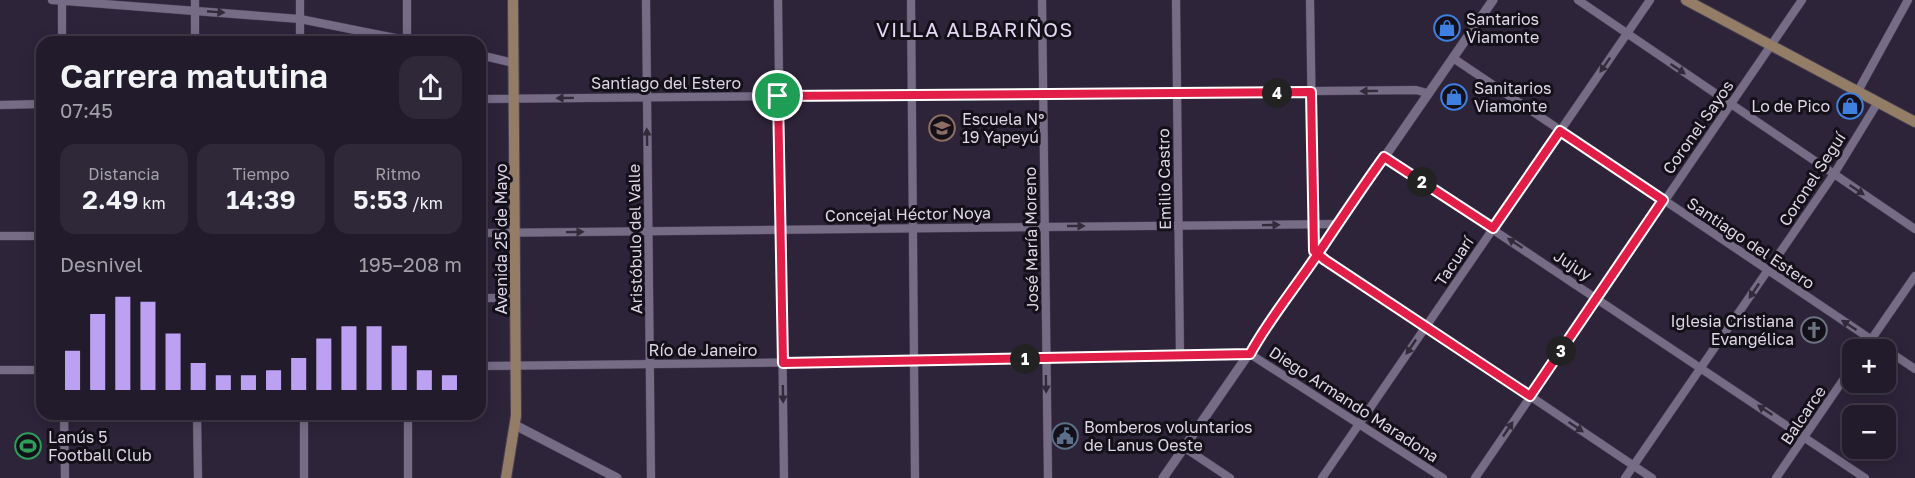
<!DOCTYPE html>
<html lang="es">
<meta charset="utf-8">
<style>
:root{--surface:#221b2c;--page:#2e2838;--text:#f1f3f6;--muted:#a2a1a9;--line:#3f3948;--accent:#bca0f2}
body{margin:0;font-family:"Golos Text",sans-serif;background:var(--page);color:var(--text);height:100vh;display:flex;flex-direction:column;font-size:22px;white-space:nowrap}
*{box-sizing:border-box;margin:0}
p{font-size:20px;color:var(--muted)}
.icon{flex:none;width:33px;height:33px;fill:none;stroke:currentColor;stroke-width:2;stroke-linecap:round;stroke-linejoin:round}
.map{position:relative;flex:1;overflow:hidden}
.sheet{position:absolute;left:36px;top:36px;width:450px;height:384px;display:flex;flex-direction:column;background:var(--surface);border-radius:18px;box-shadow:0 3px 15px #0003,0 0 0 2px var(--line)}
.sheet>*{flex:none}
.tools{position:absolute;left:1842px;top:339px;display:grid;gap:12px}
.tools a{display:grid;place-items:center;width:54px;height:54px;border-radius:12px;background:var(--surface);box-shadow:0 3px 15px #0003,0 0 0 2px var(--line);font-size:30px}
.pin{position:absolute;display:grid;place-items:center;width:51px;height:51px;color:#fff;margin:-26px;border:3px solid #fff;border-radius:50%;box-shadow:0 2px 6px #0007}
.km{position:absolute;width:30px;height:30px;margin:-15px;border-radius:50%;background:#222;color:#fff;font-size:16px;line-height:30px;text-align:center}
.round{display:grid;place-items:center;flex:none;width:63px;height:63px;border-radius:18px;background:var(--page)}
.head{display:flex;align-items:center;justify-content:space-between;height:102px;padding:0 24px}
h1{font-size:33px;font-weight:600;line-height:45px}
.metrics{display:grid;grid-template-columns:repeat(3,1fr);gap:9px;height:102px;padding:6px 24px}
.metrics div{display:grid;align-content:center;border-radius:15px;background:var(--page);text-align:center}
.metrics b{font-size:26px;font-weight:600}
.metrics small{font-size:16px;font-weight:400}
.metrics p{font-size:16px}
.chart{height:168px;padding:12px 24px}
.chart p{display:flex;justify-content:space-between}
.chart svg{width:100%;height:108px;margin-top:6px;stroke:var(--accent);stroke-width:6}
.map>svg:first-child{display:block}
</style>
<div class="map">
<svg width="1915" height="478" viewBox="0 0 1915 478">
<rect width="100%" height="100%" fill="#2e243a"/>
<g fill="none" stroke-linecap="round" stroke-linejoin="round">
<g stroke="#494154" stroke-width="9">
<g id="minor">
<path d="M52,0L300,19L415,42"/>
<path d="M195,0V42"/>
<path d="M300,0V42"/>
<path d="M407,0V42"/>
<path d="M646,0L651,478"/>
<path d="M778,0L784,478"/>
<path d="M911,0L915,478"/>
<path d="M1042,0L1048,478"/>
<path d="M1176,0L1180,357"/>
<path d="M1310,0L1314,251L1652,478"/>
<path d="M1578,0L1915,229"/>
<path d="M62,1V42"/>
<path d="M480,55L514,63"/>
<path d="M1453,58L1915,369"/>
<path d="M1858,91L1908,0"/>
<path d="M480,99L1416,90L1427,93"/>
<path d="M0,105L42,104"/>
<path d="M1384,157L1865,478"/>
<path d="M480,233L1337,224"/>
<path d="M0,236H42"/>
<path d="M480,298H516"/>
<path d="M1864,350L1915,276"/>
<path d="M480,366L914,361L1250,354L1443,478"/>
<path d="M0,370H42"/>
<path d="M64,414L65,478"/>
<path d="M197,414L198,478"/>
<path d="M304,414V478"/>
<path d="M408,414V478"/>
<path d="M1185,448L1230,478"/>
<path d="M1322,478L1650,0"/>
<path d="M1475,478L1802,0"/>
<path d="M1625,478L1834,174L1878,102"/>
<path d="M1776,478L1852,367"/>
</g>
</g>
<g stroke="#494154" stroke-width="10">
<g id="tertiary">
<path d="M515,425L617,478"/>
<path d="M1163,478L1493,0"/>
</g>
</g>
<g stroke="#494154" stroke-width="12">
<g id="secondary">
<path d="M1686,0L1915,122"/>
<path d="M506,478L516,416L513,0"/>
</g>
</g>
<use href="#minor" stroke="#776c86" stroke-width="8"/>
<use href="#tertiary" stroke="#776c86" stroke-width="9"/>
<use href="#secondary" stroke="#947d67" stroke-width="10"/>
</g>
<defs><path id="oneway-solid" d="M-6-.8H1V-3.2L6.5 0L1 3.2V.8H-6Z" transform="scale(1.5)"/></defs>
<g fill="#322c3a">
<use href="#oneway-solid" transform="translate(216 12) rotate(5)"/>
<use href="#oneway-solid" transform="translate(1605 65) rotate(125)"/>
<use href="#oneway-solid" transform="translate(1678 69) rotate(34)"/>
<use href="#oneway-solid" transform="translate(1369 91) rotate(179)"/>
<use href="#oneway-solid" transform="translate(565 98) rotate(179)"/>
<use href="#oneway-solid" transform="translate(647 137) rotate(-91)"/>
<use href="#oneway-solid" transform="translate(1857 190) rotate(34)"/>
<use href="#oneway-solid" transform="translate(1271 225) rotate(-1)"/>
<use href="#oneway-solid" transform="translate(1076 226)"/>
<use href="#oneway-solid" transform="translate(575 232) rotate(-1)"/>
<use href="#oneway-solid" transform="translate(1515 243) rotate(-147)"/>
<use href="#oneway-solid" transform="translate(1754 291) rotate(124)"/>
<use href="#oneway-solid" transform="translate(1849 325) rotate(-147)"/>
<use href="#oneway-solid" transform="translate(1411 347) rotate(124)"/>
<use href="#oneway-solid" transform="translate(1046 384) rotate(89)"/>
<use href="#oneway-solid" transform="translate(783 394) rotate(89)"/>
<use href="#oneway-solid" transform="translate(1765 410) rotate(-146)"/>
<use href="#oneway-solid" transform="translate(1576 427) rotate(34)"/>
<use href="#oneway-solid" transform="translate(1508 429) rotate(-56)"/>
</g>
<g fill="none" stroke-linecap="round" stroke-linejoin="round">
<g stroke="#fff" stroke-width="12">
<path id="route" d="M778,96L783,363L1250,354C1269,319 1295,288 1317,255C1339,222 1361,189 1384,157L1493,228L1560,131L1663,200L1530,396L1325,260L1314,251L1311,92L778,96"/>
</g>
<use href="#route" stroke="#e11d48" stroke-width="8"/>
</g>
<defs>
<g id="shop-ring" transform="scale(1.35)"><circle r="9.5" fill="#141019" stroke="#3f7fe0" stroke-width="1.5"/><path d="M-5-2.5h2.3a2.7 3.5 0 0 1 5.4 0H5L5.5 6h-11ZM-1.5-2.5h3a1.5 2.3 0 0 0-3 0Z" fill="#3f7fe0"/></g>
<g id="school-ring" transform="scale(1.35)"><circle r="9.5" fill="#141019" stroke="#8d6e63" stroke-width="1.5"/><path d="M0-5L7-2L0 1L-7-2ZM-4 1L0 2.5L4 1V4Q0 6-4 4Z" fill="#8d6e63"/></g>
<g id="church-ring" transform="scale(1.35)"><circle r="9.5" fill="#141019" stroke="#6b7280" stroke-width="1.5"/><path d="M-1.2-6h2.4v3.5h3.3v2.4h-3.3V6h-2.4V-.1h-3.3v-2.4h3.3Z" fill="#6b7280"/></g>
<g id="civic-ring" transform="scale(1.35)"><circle r="9.5" fill="#141019" stroke="#5c6f8a" stroke-width="1.5"/><path d="M-.6-6.5H3V-4.5H.6V-3L4-1V1h2V6H-6V1h2V-1L-.6-3ZM-1.2 2.5V6h2.4V2.5Z" fill="#5c6f8a"/></g>
<g id="stadium-ring" transform="scale(1.35)"><circle r="9.5" fill="#141019" stroke="#2e9e5b" stroke-width="1.5"/><path d="M0-5a6.5 5 0 1 0 0 10a6.5 5 0 1 0 0-10ZM-3.5-1.8h7v3.6h-7Z" fill="#2e9e5b"/></g>
</defs>
<g fill-rule="evenodd">
<use href="#shop-ring" x="1447" y="28"/>
<use href="#shop-ring" x="1454" y="97"/>
<use href="#shop-ring" x="1850" y="106"/>
<use href="#school-ring" x="942" y="128"/>
<use href="#church-ring" x="1814" y="330"/>
<use href="#civic-ring" x="1065" y="436"/>
<use href="#stadium-ring" x="28" y="446"/>
</g>
<g text-anchor="middle" stroke-width="6" stroke-linejoin="round" paint-order="stroke">
<g font-size="16" fill="#dcd6e5" stroke="#141019" text-anchor="start">
<text x="1466" y="25">Santarios<tspan x="1466" dy="18">Viamonte</tspan></text>
<text x="1474" y="94">Sanitarios<tspan x="1474" dy="18">Viamonte</tspan></text>
<text x="1830" y="112" text-anchor="end">Lo de Pico</text>
<text x="962" y="125">Escuela Nº<tspan x="962" dy="18">19 Yapeyú</tspan></text>
<text x="1794" y="327" text-anchor="end">Iglesia Cristiana<tspan x="1794" dy="18">Evangélica</tspan></text>
<text x="1084" y="433">Bomberos voluntarios<tspan x="1084" dy="18">de Lanus Oeste</tspan></text>
<text x="48" y="443">Lanús 5<tspan x="48" dy="18">Football Club</tspan></text>
</g>
<g font-size="16" fill="#dcd6e5" stroke="#141019">
<text x="666" y="89">Santiago del Estero</text>
<text transform="translate(1698 127) rotate(-55)" y="6">Coronel Sayos</text>
<text transform="translate(1164 179) rotate(-91)" y="6">Emilio Castro</text>
<text transform="translate(1812 179) rotate(-57)" y="6">Coronel Seguí</text>
<text transform="translate(908 214) rotate(-1)" y="6">Concejal Héctor Noya</text>
<text transform="translate(501 239) rotate(-90)" y="6">Avenida 25 de Mayo</text>
<text transform="translate(635 239) rotate(-91)" y="6">Aristóbulo del Valle</text>
<text transform="translate(1031 239) rotate(-91)" y="6">José María Moreno</text>
<text transform="translate(1751 243) rotate(34)" y="6">Santiago del Estero</text>
<text transform="translate(1454 261) rotate(-56)" y="6">Tacuarí</text>
<text transform="translate(1573 265) rotate(33)" y="6">Jujuy</text>
<text x="703" y="356">Río de Janeiro</text>
<text transform="translate(1354 404) rotate(33)" y="6">Diego Armando Maradona</text>
<text transform="translate(1803 415) rotate(-56)" y="6">Balcarce</text>
</g>
<g font-size="20" letter-spacing="1.5" fill="#e3d7f4" stroke="#141019">
<text x="975" y="37">VILLA ALBARIÑOS</text>
</g>
</g>
</svg>
<div class="tools">
<a>+</a>
<a>−</a>
</div>
<div class="pin" style="left:778px;top:96px;background:#1e9e55"><svg class="icon" aria-label="arrive" viewBox="0 0 24 24"><path d="M6 21V4h12l-3 4 3 4H6"/></svg></div>
<b class="km" style="left:1025px;top:359px">1</b>
<b class="km" style="left:1422px;top:182px">2</b>
<b class="km" style="left:1561px;top:351px">3</b>
<b class="km" style="left:1277px;top:93px">4</b>
<section class="sheet">
<div class="head"><div><h1>Carrera matutina</h1><p>07:45</p></div><a class="round"><svg class="icon" aria-label="share" viewBox="0 0 24 24"><path d="M12 15V3M7 8l5-5 5 5M5 13v7h14v-7"/></svg></a></div>
<div class="metrics">
<div><p>Distancia</p><b>2.49<small> km</small></b></div>
<div><p>Tiempo</p><b>14:39</b></div>
<div><p>Ritmo</p><b>5:53<small> /km</small></b></div>
</div>
<div class="chart"><p><span>Desnivel</span>195–208 m</p>
<svg viewBox="0 0 160 44" preserveAspectRatio="none"><path d="M5 44V28M15 44V13M25 44V6M35 44V8M45 44V21M55 44V33M65 44V38M75 44V38M85 44V36M95 44V31M105 44V23M115 44V18M125 44V18M135 44V26M145 44V36M155 44V38"/></svg>
</div>
</section>
</div>
